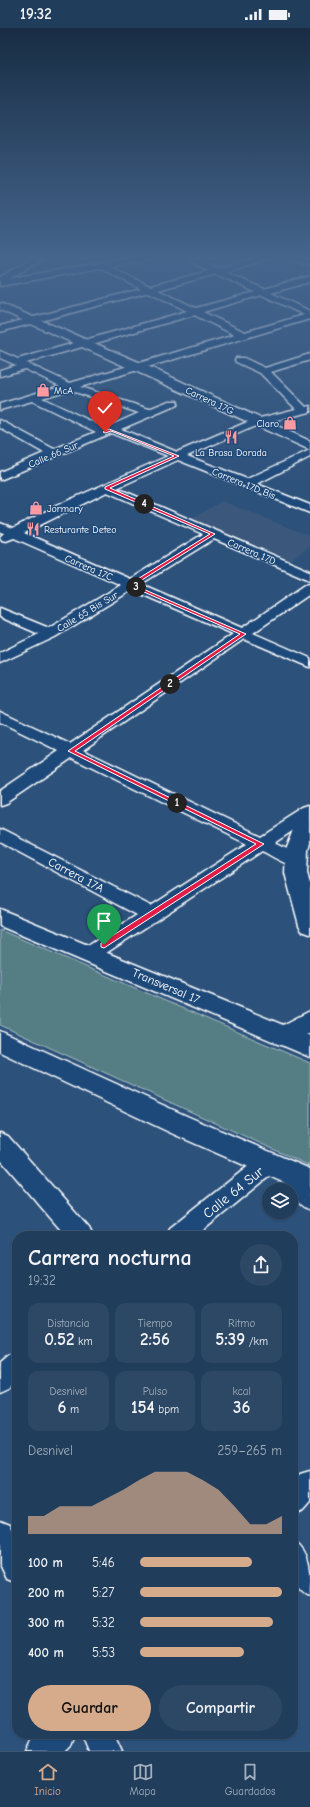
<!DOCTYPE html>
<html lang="es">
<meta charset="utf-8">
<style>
:root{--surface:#213d5c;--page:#2d4865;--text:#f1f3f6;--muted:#a2aebb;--line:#3e5672;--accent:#d6ab8b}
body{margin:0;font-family:"Comic Neue",sans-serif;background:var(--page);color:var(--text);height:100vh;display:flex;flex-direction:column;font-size:15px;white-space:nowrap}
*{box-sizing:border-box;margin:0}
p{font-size:13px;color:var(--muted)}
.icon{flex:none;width:22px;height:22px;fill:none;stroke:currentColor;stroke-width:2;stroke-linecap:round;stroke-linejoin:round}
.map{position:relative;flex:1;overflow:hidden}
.side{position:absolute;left:12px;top:1203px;width:286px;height:508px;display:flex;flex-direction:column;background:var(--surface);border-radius:16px;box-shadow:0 1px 3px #0004,0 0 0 1px var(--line)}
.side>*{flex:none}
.tools{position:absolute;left:262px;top:1155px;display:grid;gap:8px}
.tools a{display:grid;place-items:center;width:36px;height:36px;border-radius:50%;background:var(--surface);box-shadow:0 1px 3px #0004,0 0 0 1px var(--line);font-size:20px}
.pin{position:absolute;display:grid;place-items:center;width:34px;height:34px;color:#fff;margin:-41px -17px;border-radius:50% 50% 50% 0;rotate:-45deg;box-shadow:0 0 4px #0007}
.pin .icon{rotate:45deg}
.km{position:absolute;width:20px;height:20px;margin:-10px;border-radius:50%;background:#222;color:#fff;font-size:11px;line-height:20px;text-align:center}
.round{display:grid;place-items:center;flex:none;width:42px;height:42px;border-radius:21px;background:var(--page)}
.summary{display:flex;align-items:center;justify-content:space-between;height:68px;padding:0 16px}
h1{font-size:22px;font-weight:700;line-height:30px}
.metrics{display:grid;grid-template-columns:repeat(3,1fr);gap:6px;height:68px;padding:4px 16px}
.metrics div{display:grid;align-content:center;border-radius:10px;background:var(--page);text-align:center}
.metrics b{font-size:17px;font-weight:700}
.metrics small{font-size:11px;font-weight:400}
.metrics p{font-size:11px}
.chart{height:112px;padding:8px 16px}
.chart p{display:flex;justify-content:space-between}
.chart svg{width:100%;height:72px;margin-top:4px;fill:var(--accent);opacity:.7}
.primary-button{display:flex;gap:8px;margin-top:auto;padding:8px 16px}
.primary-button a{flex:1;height:46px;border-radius:24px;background:var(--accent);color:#111;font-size:16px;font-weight:700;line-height:46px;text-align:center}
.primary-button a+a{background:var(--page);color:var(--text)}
ul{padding:0 16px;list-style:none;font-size:13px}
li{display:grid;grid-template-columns:64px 48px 1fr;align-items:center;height:30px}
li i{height:10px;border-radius:5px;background:var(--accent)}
.status{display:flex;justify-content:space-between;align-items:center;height:28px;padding:0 20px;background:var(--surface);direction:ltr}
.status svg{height:11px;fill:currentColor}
.dock{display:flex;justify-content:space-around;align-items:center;height:56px;border-top:1px solid var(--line);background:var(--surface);font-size:11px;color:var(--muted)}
.dock a{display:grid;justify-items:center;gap:2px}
.dock .current{color:var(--accent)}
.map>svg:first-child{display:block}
</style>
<div class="status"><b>19:32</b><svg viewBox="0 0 49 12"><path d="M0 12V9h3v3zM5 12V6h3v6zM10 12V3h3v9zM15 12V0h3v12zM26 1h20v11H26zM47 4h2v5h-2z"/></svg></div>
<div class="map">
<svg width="310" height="1723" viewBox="0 0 310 1723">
<rect width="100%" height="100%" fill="#2c517b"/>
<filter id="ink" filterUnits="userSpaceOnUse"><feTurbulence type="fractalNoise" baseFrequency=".025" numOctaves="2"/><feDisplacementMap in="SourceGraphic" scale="8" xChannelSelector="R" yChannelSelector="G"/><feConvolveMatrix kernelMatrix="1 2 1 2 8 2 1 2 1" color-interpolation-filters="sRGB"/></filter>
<g filter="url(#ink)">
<path fill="#3b597c" d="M222,473L310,508V518L291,532L191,491Z"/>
<path fill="#557e84" stroke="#aabec2" d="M0,902L310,1035V1138L0,997Z"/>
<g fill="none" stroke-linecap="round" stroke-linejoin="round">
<g stroke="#fff" stroke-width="3">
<g id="street">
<path d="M136,229H156L152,232L110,239L150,258L209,243L182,229H193L218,240L261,229H275L225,244L264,261L310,248V254L271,265L310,283V291L80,359L149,381L169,373H177L178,375L177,377L121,401L177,424L252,392L296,381L260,345L236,334L235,332L236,330H244L265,340L310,326V332L271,344L306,379L310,378V384L260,396L187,428L247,451L310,422V429L257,456L310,477V485L178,432L117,460L310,543V552L214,511L141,556L242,600L305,557L310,556V566L253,605L310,630V639L244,611L83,722L260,808L304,780L310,778V792L275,815L303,829L306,833L303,837C290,841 274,829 262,823L97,931L90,933L83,931L81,926L83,921L137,887L0,814V801L151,878L247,816L72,730L6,775L0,777V763L59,723L0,694V683L70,716L233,606L132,562L55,609L0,635V625L39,606L0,589V580L49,600L121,557L14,510L6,513L2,512L0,509L4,505L0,504V495L13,500L58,477L168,428L111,405L0,452V444L44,425L0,400V392L54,421L96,404L32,373L0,382V376L60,358L25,341L0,348V342L16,337L0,330V323L18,331L187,283L149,264L0,304V298L141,261L100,240L0,258V252ZM216,246L255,264L196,280L158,262ZM262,267L304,287L245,304L203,284ZM194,287L235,307L70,355L26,335ZM69,362L139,385L105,400L42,370ZM107,464L203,506L130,551L24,505Z"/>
<path d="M0,1105L8,1108L89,1200L93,1208H66L0,1131Z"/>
<path d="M269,1125L277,1128L280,1135L277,1142L196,1208H166L170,1200L261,1128Z"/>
<path d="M288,1134C310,1143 310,1161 310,1182C302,1179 292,1171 291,1162H289L277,1144L280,1137Z"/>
<path d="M17,1324V1353L9,1360L0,1364V1335L8,1328Z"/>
<path d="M310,1443V1475L303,1483L293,1487V1454L300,1446Z"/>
<path d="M0,1492L10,1496L17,1511V1555L7,1551L0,1536Z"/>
<path d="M293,1513C310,1523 310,1546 310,1568C286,1558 293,1535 293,1513Z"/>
<path d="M38,1706H75L71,1717L65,1723H27L32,1712Z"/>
<path d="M82,1706H114L122,1723H89Z"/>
</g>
</g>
<g stroke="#fff" stroke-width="3">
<g id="secondary">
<path d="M34,229H47L0,256V249Z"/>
<path d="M284,229L310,231V237L285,231Z"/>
<path d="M0,275L141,335L310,413V422L0,282Z"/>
<path d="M310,780V815L308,822L307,845L310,856V906L302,903L299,897L285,845L286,822L300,787L303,782Z"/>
<path d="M310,983V1005L284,1018L275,1015L272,1008L275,1001Z"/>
</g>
</g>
<g stroke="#fff" stroke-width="3">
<g id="highway">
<path d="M0,881L310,1008V1029L0,898Z"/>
<path d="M0,1003L189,1089L310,1141V1166L171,1105L0,1024Z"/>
</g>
</g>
<use href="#street" fill="#1f4a7a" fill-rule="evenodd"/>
<use href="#secondary" fill="#1f4a7a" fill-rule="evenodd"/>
<use href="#highway" fill="#1f4a7a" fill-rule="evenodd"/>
</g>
</g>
<linearGradient id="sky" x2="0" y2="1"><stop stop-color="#182d44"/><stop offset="0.49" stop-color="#45658d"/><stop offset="1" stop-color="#45658d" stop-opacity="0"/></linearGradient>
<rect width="310" height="470" fill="url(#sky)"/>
<path fill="#e11d48" stroke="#fff" d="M109,401L179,428L110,460L215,506L134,557L246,606L75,723L264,816L104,920L101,919V915L256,816L68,723L240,606L128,557L210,506L105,461V459L174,428L111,403L105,405L103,404Z"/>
<defs>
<g id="shop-bare" transform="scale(1.08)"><path d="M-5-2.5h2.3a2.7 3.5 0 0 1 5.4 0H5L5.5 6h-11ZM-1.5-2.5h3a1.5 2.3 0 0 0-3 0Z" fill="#ff9aa2" stroke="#1f4a7a" stroke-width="2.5" paint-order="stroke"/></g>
<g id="restaurant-bare" transform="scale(1.08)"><path d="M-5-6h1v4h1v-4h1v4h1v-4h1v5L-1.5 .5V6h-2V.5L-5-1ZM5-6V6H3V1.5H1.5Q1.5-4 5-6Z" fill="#ff9aa2" stroke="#1f4a7a" stroke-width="2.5" paint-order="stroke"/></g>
</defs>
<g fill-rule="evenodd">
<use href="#shop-bare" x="43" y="362"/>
<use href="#shop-bare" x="290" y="395"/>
<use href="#restaurant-bare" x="231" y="409"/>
<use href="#shop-bare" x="36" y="480"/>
<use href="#restaurant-bare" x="33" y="501"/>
</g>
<g text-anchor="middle" stroke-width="3" stroke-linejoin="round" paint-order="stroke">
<g font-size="10" fill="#fff" stroke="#1f4a7a" text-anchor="start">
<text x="54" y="366">McA</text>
<text x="279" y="399" text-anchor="end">Claro</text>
<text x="231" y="428" text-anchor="middle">La Brasa Dorada</text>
<text x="47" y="484">Jormary</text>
<text x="44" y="505">Resturante Deteo</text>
</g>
<g font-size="10" fill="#fff" stroke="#1f4a7a">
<text transform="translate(210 372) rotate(25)" y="4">Carrera 17G</text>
<text transform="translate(53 426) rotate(-23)" y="4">Calle 66 Sur</text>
<text transform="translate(244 455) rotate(22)" y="4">Carrera 17D Bis</text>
<text transform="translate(252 523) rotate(23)" y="4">Carrera 17D</text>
<text transform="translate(89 539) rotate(23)" y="4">Carrera 17C</text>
<text transform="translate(87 583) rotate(-31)" y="4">Calle 65 Bis Sur</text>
</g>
<g font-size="12" fill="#fff" stroke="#1f4a7a">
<text transform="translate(76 847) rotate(28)" y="4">Carrera 17A</text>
<text transform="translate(166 958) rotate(23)" y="4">Transversal 17</text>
</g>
<g font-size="14" fill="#fff" stroke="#1f4a7a">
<text transform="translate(233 1164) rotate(-39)" y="5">Calle 64 Sur</text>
</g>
</g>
</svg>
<div class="tools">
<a><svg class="icon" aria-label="layers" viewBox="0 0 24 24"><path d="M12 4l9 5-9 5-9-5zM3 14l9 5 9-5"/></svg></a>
</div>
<div class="pin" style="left:104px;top:917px;background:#1e9e55"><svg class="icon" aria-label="arrive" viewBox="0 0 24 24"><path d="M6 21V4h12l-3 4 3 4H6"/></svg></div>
<div class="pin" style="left:105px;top:404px;background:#d93025"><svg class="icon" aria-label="check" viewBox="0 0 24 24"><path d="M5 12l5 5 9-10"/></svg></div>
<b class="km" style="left:177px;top:775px">1</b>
<b class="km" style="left:170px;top:656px">2</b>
<b class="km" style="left:136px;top:559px">3</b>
<b class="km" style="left:144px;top:476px">4</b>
<section class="side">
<div class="summary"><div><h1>Carrera nocturna</h1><p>19:32</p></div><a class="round"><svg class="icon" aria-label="share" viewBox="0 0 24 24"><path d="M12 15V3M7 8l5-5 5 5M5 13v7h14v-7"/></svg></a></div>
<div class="metrics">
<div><p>Distancia</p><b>0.52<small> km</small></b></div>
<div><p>Tiempo</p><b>2:56</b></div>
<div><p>Ritmo</p><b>5:39<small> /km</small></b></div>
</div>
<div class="metrics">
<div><p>Desnivel</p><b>6<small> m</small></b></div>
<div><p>Pulso</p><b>154<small> bpm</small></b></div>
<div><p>kcal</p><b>36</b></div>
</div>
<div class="chart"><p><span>Desnivel</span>259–265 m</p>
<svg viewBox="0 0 160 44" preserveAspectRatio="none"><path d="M0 44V33L10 33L20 27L30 27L40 27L50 22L60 17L70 11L80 6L90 6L100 6L110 11L120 17L130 27L140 38L150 38L160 33V44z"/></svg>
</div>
<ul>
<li><b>100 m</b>5:46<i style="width:79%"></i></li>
<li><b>200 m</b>5:27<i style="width:100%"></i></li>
<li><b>300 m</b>5:32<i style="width:94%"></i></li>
<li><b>400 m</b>5:53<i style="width:73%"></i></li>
</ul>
<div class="primary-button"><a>Guardar</a><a>Compartir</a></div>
</section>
</div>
<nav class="dock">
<a class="current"><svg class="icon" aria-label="home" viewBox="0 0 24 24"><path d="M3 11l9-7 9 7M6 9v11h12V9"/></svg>Inicio</a>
<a><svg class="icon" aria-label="map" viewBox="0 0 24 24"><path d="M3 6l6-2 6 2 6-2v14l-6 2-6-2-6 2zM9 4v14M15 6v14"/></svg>Mapa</a>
<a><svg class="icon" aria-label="saved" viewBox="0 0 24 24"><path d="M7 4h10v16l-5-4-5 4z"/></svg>Guardados</a>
</nav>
